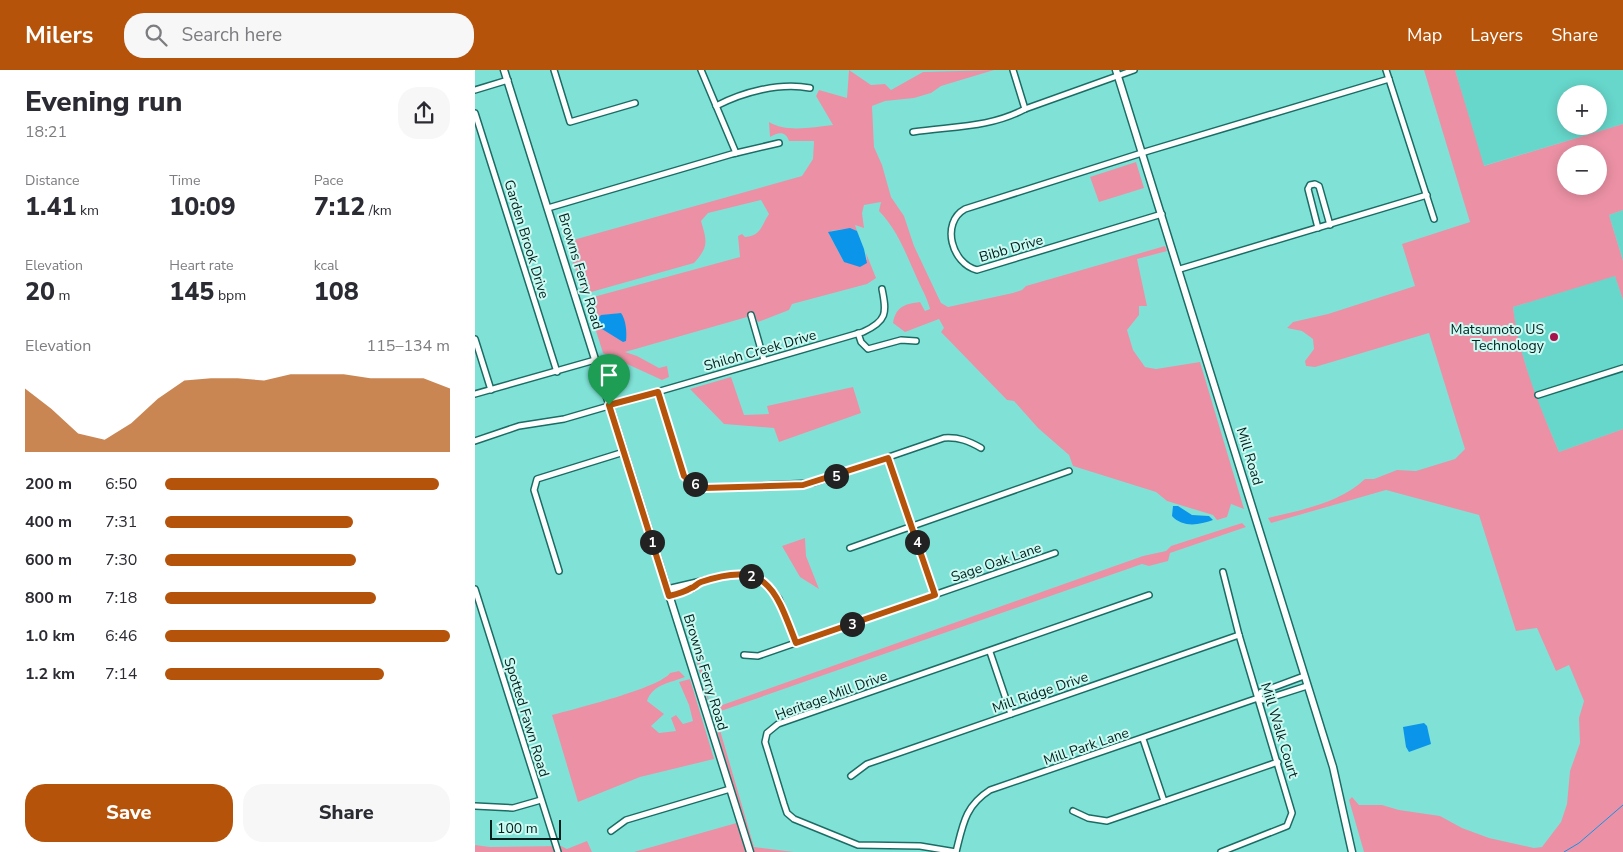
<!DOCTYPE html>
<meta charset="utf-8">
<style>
:root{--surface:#fff;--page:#f7f7f7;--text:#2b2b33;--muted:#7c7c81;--accent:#b45309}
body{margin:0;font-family:"Nunito Sans",sans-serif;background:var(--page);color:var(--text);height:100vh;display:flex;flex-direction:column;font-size:19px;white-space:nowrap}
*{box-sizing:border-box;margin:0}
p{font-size:16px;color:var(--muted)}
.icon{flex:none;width:28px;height:28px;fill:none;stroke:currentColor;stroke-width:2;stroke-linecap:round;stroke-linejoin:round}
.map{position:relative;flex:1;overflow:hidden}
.details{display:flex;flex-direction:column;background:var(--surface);width:475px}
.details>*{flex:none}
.tools{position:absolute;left:1082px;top:15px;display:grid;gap:10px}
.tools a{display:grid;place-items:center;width:50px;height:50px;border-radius:50%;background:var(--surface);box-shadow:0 2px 12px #0003;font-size:25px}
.scale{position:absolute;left:15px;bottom:12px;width:71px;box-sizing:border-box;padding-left:5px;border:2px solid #01211e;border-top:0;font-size:14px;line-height:18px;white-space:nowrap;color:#01211e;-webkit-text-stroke:4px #ccfaf3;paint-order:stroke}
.pin{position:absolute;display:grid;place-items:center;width:42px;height:42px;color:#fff;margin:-51px -21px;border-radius:50% 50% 50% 0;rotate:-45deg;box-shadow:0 0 5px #0007}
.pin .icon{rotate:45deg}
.km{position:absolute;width:25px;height:25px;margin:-12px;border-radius:50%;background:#222;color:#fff;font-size:14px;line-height:25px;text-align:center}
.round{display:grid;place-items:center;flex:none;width:52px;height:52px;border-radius:20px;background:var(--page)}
.overview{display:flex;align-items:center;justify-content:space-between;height:85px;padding:0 25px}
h1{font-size:28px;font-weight:800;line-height:38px}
.stats{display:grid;grid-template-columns:repeat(3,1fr);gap:8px;height:85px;padding:5px 25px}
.stats div{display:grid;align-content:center}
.stats b{font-size:25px;font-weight:800}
.stats small{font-size:14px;font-weight:400}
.stats p{font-size:14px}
.chart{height:140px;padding:10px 25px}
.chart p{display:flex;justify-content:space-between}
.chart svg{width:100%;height:90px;margin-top:5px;fill:var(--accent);opacity:.7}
.action{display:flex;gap:10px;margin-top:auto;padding:10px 25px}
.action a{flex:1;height:58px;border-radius:20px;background:var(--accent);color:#fff;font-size:20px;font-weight:800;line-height:58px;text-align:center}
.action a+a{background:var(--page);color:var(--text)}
ul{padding:0 25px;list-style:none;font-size:16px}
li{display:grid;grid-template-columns:80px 60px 1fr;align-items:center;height:38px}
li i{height:12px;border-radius:6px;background:var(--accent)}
header{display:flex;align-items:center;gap:30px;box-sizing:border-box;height:70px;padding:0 25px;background:var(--accent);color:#fff}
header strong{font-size:24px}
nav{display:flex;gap:28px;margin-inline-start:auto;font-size:18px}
.search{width:350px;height:45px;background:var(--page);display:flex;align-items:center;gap:12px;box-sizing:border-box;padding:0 18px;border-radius:20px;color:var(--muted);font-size:19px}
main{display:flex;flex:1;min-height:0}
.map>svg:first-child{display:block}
</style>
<header>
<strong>Milers</strong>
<div class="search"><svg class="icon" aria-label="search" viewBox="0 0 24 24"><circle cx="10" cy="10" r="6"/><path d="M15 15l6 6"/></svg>Search here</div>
<nav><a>Map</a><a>Layers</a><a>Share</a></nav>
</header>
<main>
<section class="details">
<div class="overview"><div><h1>Evening run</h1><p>18:21</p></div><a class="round"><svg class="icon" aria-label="share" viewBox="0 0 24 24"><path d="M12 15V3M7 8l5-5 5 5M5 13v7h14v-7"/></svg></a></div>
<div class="stats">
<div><p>Distance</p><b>1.41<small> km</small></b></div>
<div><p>Time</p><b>10:09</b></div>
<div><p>Pace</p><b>7:12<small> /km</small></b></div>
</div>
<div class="stats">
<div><p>Elevation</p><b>20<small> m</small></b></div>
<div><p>Heart rate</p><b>145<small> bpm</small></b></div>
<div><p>kcal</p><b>108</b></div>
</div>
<div class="chart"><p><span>Elevation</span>115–134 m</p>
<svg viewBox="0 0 160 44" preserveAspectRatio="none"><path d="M0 44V13L10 23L20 35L30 38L40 30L50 18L60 9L70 8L80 8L90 9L100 6L110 6L120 6L130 8L140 8L150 8L160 13V44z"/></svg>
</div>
<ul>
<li><b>200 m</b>6:50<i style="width:96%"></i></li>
<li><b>400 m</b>7:31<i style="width:66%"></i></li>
<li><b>600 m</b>7:30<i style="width:67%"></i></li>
<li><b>800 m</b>7:18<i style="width:74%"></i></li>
<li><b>1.0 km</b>6:46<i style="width:100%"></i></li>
<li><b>1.2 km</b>7:14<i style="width:77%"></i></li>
</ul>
<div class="action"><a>Save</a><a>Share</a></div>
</section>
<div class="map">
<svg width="1148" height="782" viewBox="0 0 1148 782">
<rect width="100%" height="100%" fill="#80e2d7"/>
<g fill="#67d7cb" fill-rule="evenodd">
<path d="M980,0H1148V54L1008,96ZM1091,24H1124V56H1091Z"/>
<path d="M1148,140V191L1134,145Z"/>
<path d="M1140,205L1148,230V359L1084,382L1058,321L1041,262L1038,237Z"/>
</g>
<g fill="#ec91a5" fill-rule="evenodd">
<path d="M374,0L396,15L410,14L416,20L448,2L519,0L466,16L456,23L439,28L410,31L397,36L399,77L407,95L416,127L429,146L439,176L466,233L473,237L538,223L547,220L551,216L690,176L692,181L662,189L672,236H664V245L652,260L658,280L670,297L681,299L725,292L769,439L756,434L752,447L742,450L738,445L692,431L681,422L598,396L594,385L563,358L539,331L532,330L466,262L469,258L464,249L430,262L418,253C421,236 430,234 445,232L450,241L455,239C452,227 446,218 441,206C430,182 423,161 404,141L406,132L389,135L387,143L389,158L380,155L382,161L370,159L356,161L354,164L369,192L392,190L391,183L401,208L392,214L317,234L314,240L283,252L279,245L150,282L162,286L184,298L192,296L194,307L187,310L128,283L111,229L265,187L263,166L267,164L270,167C286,166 286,156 294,144L286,130L233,143L226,151C232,171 234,177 219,193L109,224L91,172L327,106L338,89L339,71H314C310,60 303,63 295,67L294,52C312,63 337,57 358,55L341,26L344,20L372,28ZM146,243L148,271L124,246Z"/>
<path d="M949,0H980L1009,96L1148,54V140L1134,145L1148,191V230L1140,206L1038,237C1044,288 1064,335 1084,382L1148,359V782H889L874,730L877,727L884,735H907L924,740L965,746L987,758L1014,768L1059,778L1067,777L1086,752L1092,734L1095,701L1105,673L1104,648L1109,631L1094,595L1081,601L1062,558L1041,561L1004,445L911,420L796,453L793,448C826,440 865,433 890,409H899L922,400L941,401L980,389L990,379L954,263L840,297L831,296L830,291L839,279L838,269L827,261L812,258L818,252L853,244L940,216L927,174L995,152ZM1091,84H1124V116H1091Z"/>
<path d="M661,92L669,118L624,132L615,107Z"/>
<path d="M256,307L269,345L294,344L292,336L378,317L386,343L304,372L299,358L249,354L215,319Z"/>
<path d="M767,453L771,457L695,483L693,491L674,496L667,494L240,643L279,777L319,782H159L265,752L276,777L220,586L225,592L236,639L668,486L691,481L696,476Z"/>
<path d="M330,468L331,486L344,519L325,507L307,476Z"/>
<path d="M204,601L210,607C195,613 178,614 172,631L189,644L176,656L184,663L201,661L196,648L201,645L208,654L218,651L214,635L204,612L215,609L239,689L165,707L103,732L77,645C99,639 185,618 195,603Z"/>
<path d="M112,771L117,782H0V775L15,777L86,776L92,779Z"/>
</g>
<g fill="#0a95eb">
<path d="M375,158L382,161L389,179L392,193L385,197L369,192L353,162Z"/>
<path d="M146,243C151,250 152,262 151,271L148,272L127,259L123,248L126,245Z"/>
<path d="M698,436H703L717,445L734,446L738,450C724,455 708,458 697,446Z"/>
<path d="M949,653L952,656L956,674L934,682L931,677L928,657Z"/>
</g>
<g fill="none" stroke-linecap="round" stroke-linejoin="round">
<path stroke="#0a95eb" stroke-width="1" d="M1089,782L1104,773L1148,735"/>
<g stroke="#1b6c64" stroke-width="8">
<g id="minor">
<path d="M79,0L95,52L160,33"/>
<path d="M226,0L261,83"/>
<path d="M538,0L550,39"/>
<path d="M911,0L959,149"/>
<path d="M0,20L33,10"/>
<path d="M241,36C268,22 305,12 335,18"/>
<path d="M0,43L82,302"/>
<path d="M438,62C478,56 514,58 550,39L659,0"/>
<path d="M73,138L257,84L304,73"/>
<path d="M687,144L502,200C477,194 465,153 490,139L673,81L914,9"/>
<path d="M843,158L833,119L835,115L840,114L844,116L855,155"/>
<path d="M705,199L952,125"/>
<path d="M276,245L289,290"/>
<path d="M383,263L386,272L393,279L426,270L441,271"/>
<path d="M0,269L16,320"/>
<path d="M183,322L209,406L215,411L229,418L338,413L469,368C484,367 494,371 506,378"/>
<path d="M0,324L120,290"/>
<path d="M1063,325L1148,298"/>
<path d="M0,371L44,356L89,349L388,262C412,251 412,243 407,219"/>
<path d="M413,388L460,525"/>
<path d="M375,478L594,401"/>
<path d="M84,501L59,420L62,409L149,382"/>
<path d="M0,519L83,782"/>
<path d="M192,519L252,505L263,504L285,510L296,519L304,529L321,573"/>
<path d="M194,526L219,518L222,513"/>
<path d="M515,582L536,644"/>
<path d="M269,585L283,586L580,483"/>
<path d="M784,627L786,622L829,606"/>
<path d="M668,669L689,731"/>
<path d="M376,706L392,694L764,565"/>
<path d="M0,736L38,738L66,730"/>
<path d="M598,741L613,748L632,751L803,692"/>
<path d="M136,761L151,750L255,719"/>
<path d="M481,782L445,776L383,775L319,749L312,743L309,734L290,672L292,663L303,654L674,525"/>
<path d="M481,782C488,754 490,736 515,720L783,628L788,630L832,616"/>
<path d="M746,782L812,756L817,743L764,565L748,502"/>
</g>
</g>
<g stroke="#1b6c64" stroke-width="9">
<g id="tertiary">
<path d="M29,0L275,782"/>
<path d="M641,0L858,697L877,782"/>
</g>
</g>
<use href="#minor" stroke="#fff" stroke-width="5"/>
<use href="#tertiary" stroke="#fff" stroke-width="6"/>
</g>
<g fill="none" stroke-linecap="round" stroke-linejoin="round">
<g stroke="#fff" stroke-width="10">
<path id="route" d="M183,322L209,406L215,411L229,418L328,415L413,388L460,525L321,573C300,518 292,490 226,512C221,514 220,517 216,518C210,522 202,524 194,526L134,335Z"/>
</g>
<use href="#route" stroke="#b45309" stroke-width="6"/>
</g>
<circle fill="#a7144d" stroke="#ccfaf3" stroke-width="2" cx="1079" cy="267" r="5"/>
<g text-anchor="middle" stroke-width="4" stroke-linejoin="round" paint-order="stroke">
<g font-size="14" fill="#01211e" stroke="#ccfaf3">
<text transform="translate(52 169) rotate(73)" y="5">Garden Brook Drive</text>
<text transform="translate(536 178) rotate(-16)" y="5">Bibb Drive</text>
<text transform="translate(106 201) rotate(73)" y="5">Browns Ferry Road</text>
<text transform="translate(285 280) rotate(-16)" y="5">Shiloh Creek Drive</text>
<text transform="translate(775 386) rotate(73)" y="5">Mill Road</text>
<text transform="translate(521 492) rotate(-19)" y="5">Sage Oak Lane</text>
<text transform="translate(231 602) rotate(73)" y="5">Browns Ferry Road</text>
<text transform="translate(565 622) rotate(-19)" y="5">Mill Ridge Drive</text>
<text transform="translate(356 625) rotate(-20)" y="5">Heritage Mill Drive</text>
<text transform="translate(52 647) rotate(73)" y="5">Spotted Fawn Road</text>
<text transform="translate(805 660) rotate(73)" y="5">Mill Walk Court</text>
<text transform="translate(611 676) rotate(-19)" y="5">Mill Park Lane</text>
</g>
<g font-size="14" fill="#01211e" stroke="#ccfaf3" text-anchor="end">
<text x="1069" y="264">Matsumoto US<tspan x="1069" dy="16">Technology</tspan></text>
</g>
</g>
</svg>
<div class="tools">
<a>+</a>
<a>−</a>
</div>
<div class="scale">100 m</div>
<div class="pin" style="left:134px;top:335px;background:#1e9e55"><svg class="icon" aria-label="arrive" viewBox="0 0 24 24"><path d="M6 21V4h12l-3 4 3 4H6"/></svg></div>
<b class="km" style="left:177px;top:472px">1</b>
<b class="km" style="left:276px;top:506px">2</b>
<b class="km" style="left:377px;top:554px">3</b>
<b class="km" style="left:442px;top:472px">4</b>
<b class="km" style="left:361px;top:406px">5</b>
<b class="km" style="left:220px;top:414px">6</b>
</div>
</main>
